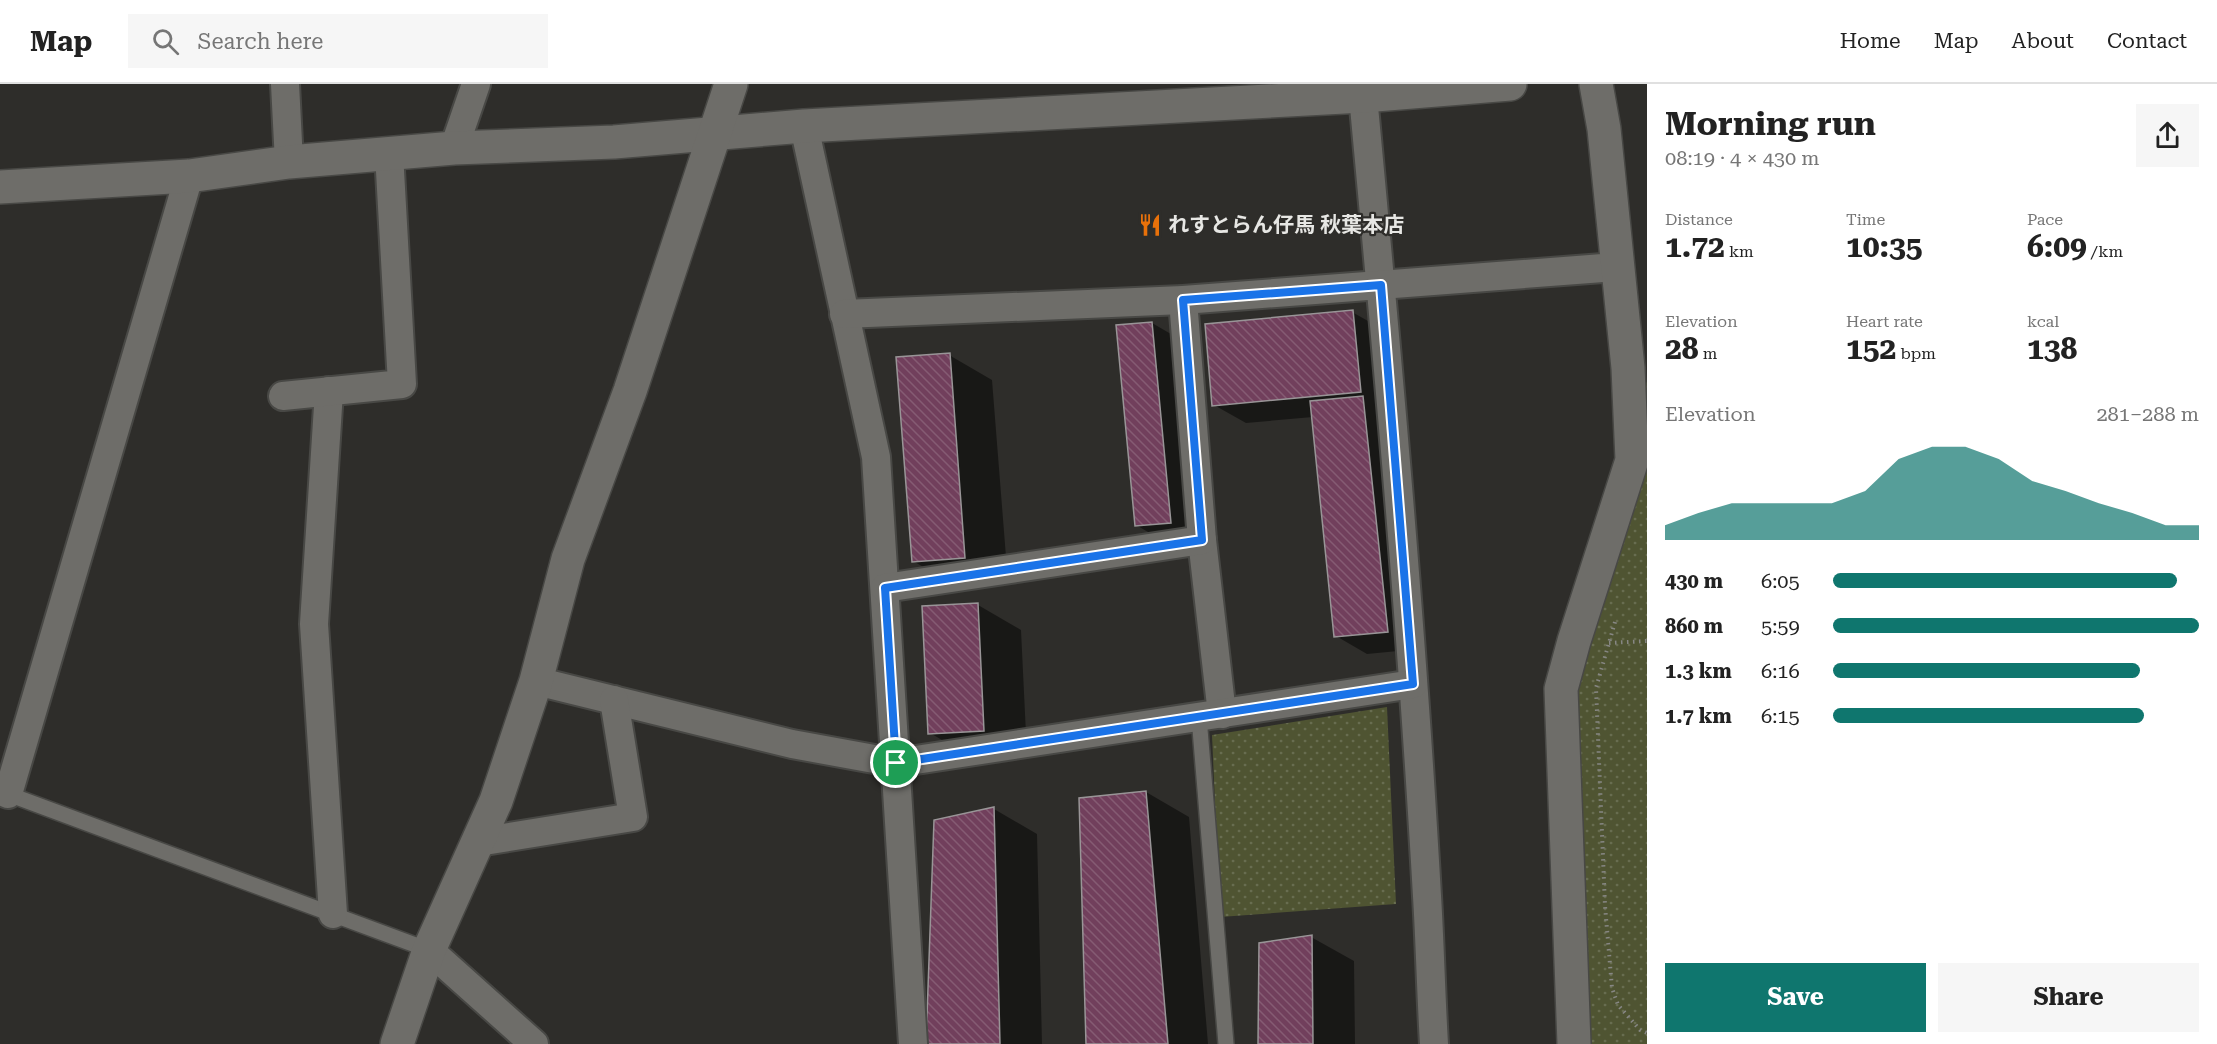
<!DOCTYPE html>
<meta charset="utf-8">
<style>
:root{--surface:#fff;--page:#f6f6f6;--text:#222;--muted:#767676;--line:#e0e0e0;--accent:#0f766e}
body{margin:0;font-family:"Roboto Serif","Noto Sans JP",serif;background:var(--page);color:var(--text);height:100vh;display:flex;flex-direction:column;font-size:22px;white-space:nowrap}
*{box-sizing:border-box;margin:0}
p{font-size:20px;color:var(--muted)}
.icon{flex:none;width:33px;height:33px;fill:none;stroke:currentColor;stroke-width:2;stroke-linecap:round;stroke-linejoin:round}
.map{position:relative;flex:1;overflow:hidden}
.sheet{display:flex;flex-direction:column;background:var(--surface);width:570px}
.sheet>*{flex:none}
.pin{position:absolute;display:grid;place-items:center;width:51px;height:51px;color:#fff;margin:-26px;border:3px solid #fff;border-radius:50%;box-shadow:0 2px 6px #0007}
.round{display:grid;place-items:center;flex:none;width:63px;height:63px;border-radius:0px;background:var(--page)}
.overview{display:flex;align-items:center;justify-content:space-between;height:102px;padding:0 18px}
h1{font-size:33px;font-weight:700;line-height:45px}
.stats{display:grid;grid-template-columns:repeat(3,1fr);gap:9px;height:102px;padding:6px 18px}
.stats div{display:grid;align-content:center}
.stats b{font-size:30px;font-weight:700}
.stats small{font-size:16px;font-weight:400}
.stats p{font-size:16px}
.chart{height:168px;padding:12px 18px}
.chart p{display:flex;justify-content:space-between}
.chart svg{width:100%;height:108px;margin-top:6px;fill:var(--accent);opacity:.7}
.primary-button{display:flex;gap:12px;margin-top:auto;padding:12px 18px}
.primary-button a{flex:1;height:69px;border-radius:0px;background:var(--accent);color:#fff;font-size:24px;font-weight:700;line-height:69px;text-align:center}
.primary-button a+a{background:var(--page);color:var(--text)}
ul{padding:0 18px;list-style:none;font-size:20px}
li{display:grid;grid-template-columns:96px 72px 1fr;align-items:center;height:45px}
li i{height:15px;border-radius:8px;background:var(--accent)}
header{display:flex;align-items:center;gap:36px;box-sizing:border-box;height:84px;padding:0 30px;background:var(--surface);border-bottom:2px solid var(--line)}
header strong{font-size:28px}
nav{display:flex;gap:33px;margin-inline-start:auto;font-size:21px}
.search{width:420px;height:54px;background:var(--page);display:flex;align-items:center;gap:15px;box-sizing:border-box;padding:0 21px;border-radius:0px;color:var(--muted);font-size:22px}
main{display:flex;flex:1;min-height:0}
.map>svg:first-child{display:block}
</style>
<header>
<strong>Map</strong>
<div class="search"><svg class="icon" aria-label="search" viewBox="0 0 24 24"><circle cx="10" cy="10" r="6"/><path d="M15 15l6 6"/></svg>Search here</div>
<nav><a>Home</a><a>Map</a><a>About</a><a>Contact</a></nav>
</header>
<main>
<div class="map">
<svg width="1647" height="960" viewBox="0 0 1647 960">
<defs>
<pattern id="park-dots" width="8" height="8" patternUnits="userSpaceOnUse" patternTransform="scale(1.5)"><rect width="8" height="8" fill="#4f5432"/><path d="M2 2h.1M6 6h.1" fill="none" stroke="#686d50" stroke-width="1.8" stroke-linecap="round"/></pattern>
<pattern id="building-back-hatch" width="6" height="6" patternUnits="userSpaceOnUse" patternTransform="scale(1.5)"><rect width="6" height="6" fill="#713f5c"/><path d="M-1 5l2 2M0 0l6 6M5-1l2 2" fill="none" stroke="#855b73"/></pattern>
</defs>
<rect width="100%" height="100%" fill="#2e2d2a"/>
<g fill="url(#park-dots)">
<path d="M1647,298V960H1586L1573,605L1641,304Z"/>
<path d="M1387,623L1396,820L1220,833L1212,651Z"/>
</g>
<g fill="#0007">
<path d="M1352,228L1384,246L1419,565L1367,570L1336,552L1313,333L1246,339L1214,321Z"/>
<path d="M1152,239L1195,264L1214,463L1179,466L1136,441Z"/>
<path d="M949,271L992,296L1008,498L956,502L913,477Z"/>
<path d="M978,521L1021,546L1027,671L973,674L930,649Z"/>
<path d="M1146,708L1189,733L1208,960H1088Z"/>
<path d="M994,725L1037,750L1042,960H928Z"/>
<path d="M1311,853L1354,877L1355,960H1260Z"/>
</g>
<g fill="url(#building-back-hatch)" stroke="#999597" stroke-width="1.5">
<path d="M1353,226L1361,308L1212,322L1205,240Z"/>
<path d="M1152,238L1171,439L1135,442L1116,241Z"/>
<path d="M950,269L965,474L912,478L896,273Z"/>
<path d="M1363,312L1388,548L1334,553L1310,317Z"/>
<path d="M978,519L984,647L928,650L922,522Z"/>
<path d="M1146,707L1168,960H1086L1079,714Z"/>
<path d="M994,723L1000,960H926L934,736Z"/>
<path d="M1312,851L1313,960H1258L1259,859Z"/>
</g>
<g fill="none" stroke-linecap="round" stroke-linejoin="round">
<g stroke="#484845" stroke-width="18">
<g id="lane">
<path d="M1199,633L1226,960"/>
<path d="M8,710L429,866"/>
</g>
</g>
<g stroke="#484845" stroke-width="32">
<g id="street">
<path d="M285,0L289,78"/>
<path d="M1363,12C1388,278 1412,545 1427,812C1430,861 1431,911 1434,960"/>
<path d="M804,42L876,373L913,960"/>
<path d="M454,64L476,0"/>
<path d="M1183,216L1202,456L1222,630"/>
<path d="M844,230L1183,216L1616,183"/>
<path d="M329,307L314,540L333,830"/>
<path d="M283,312L402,300L389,69"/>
<path d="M885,504L1202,456"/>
<path d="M536,597L792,660L896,679L1413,600"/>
<path d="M0,706L8,710L189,92"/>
<path d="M478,758L633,733L614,616"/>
<path d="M429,866L534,960"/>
</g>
</g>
<g stroke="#484845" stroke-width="36">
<g id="secondary">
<path d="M0,103L189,92L289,78L454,64L614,58L804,42L1363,12L1510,0"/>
<path d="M397,960L429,866L496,717L536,597L568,475L630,307L731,0"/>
<path d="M1574,960L1561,605L1574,557L1632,376L1628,284L1604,45L1596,0"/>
</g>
</g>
<g stroke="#878784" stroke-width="4" stroke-dasharray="1.5 4.5" stroke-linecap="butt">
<path d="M1615,538L1596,604L1605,822L1612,904L1618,921L1640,946L1647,949"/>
<path d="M1609,559L1647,557"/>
</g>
<use href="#lane" stroke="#6e6d69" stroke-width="15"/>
<use href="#street" stroke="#6e6d69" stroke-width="28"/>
<use href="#secondary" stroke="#6e6d69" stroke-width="33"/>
</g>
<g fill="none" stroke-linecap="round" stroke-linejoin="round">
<g stroke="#fff" stroke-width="12">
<path id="route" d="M1381,201L1413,600L896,679L885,504L1202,456L1183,216Z"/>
</g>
<use href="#route" stroke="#1a73e8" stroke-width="8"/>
</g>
<defs>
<g id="restaurant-bare" transform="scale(1.8)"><path d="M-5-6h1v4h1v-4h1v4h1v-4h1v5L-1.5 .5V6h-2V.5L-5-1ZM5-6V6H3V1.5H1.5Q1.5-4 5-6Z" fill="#e8710a" stroke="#2e2d2a" stroke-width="2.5" paint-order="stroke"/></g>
</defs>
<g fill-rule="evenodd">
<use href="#restaurant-bare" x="1150" y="141"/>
</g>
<g text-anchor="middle" stroke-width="4.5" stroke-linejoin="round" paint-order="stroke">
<g font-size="21" font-weight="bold" fill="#e7e7e4" stroke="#2e2d2a" text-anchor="start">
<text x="1168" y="148">れすとらん仔馬 秋葉本店</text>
</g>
</g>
</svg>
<div class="pin" style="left:896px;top:679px;background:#1e9e55"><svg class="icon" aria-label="arrive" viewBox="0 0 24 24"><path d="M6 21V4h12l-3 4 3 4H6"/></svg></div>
</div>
<section class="sheet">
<div class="overview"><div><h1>Morning run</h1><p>08:19 · 4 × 430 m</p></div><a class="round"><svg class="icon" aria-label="share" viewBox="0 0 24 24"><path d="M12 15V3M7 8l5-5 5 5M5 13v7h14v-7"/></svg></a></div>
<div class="stats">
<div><p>Distance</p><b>1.72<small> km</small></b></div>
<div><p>Time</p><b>10:35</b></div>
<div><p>Pace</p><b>6:09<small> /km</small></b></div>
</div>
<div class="stats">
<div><p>Elevation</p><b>28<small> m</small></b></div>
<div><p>Heart rate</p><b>152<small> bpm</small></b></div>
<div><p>kcal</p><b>138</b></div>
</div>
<div class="chart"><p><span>Elevation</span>281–288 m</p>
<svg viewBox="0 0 160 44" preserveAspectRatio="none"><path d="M0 44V38L10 33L20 29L30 29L40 29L50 29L60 24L70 11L80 6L90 6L100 11L110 20L120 24L130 29L140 33L150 38L160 38V44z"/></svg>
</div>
<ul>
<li><b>430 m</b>6:05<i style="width:94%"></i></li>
<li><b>860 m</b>5:59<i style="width:100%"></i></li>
<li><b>1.3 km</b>6:16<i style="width:84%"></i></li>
<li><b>1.7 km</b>6:15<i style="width:85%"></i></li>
</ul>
<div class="primary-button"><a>Save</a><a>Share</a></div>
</section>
</main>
